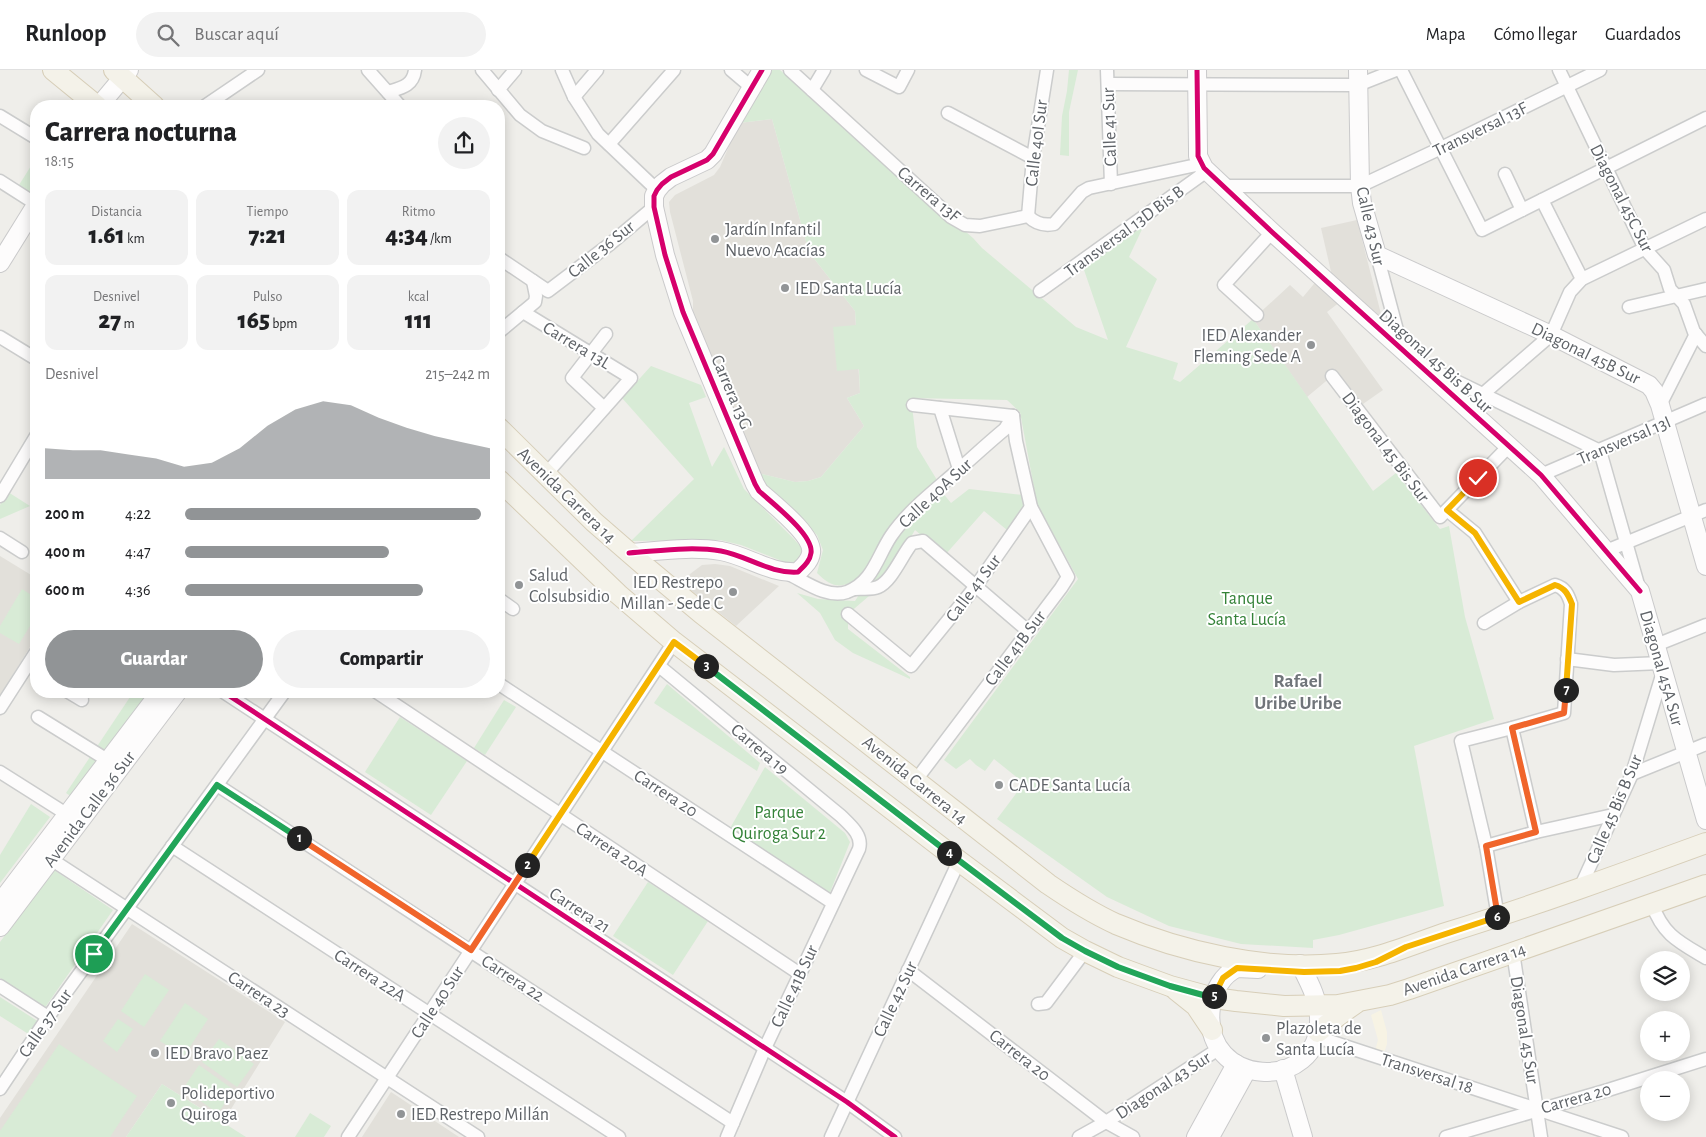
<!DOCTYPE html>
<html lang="es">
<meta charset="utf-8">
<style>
:root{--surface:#fff;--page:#f2f2f2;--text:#202124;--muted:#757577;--line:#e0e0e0;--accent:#919496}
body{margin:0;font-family:"Alegreya Sans",sans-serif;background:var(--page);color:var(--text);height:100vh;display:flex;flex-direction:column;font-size:19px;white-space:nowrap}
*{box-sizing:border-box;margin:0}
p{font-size:16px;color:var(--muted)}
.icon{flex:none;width:28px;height:28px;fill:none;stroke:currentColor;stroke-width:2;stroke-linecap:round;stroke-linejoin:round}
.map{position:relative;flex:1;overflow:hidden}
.panel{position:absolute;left:30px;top:30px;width:475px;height:598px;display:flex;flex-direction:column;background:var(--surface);border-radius:20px;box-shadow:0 2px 12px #0003}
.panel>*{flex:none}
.tools{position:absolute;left:1640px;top:881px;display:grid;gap:10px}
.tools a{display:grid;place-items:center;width:50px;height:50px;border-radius:50%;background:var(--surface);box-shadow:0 2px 12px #0003;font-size:25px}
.pin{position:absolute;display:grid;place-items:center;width:42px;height:42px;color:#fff;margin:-21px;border:2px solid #fff;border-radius:50%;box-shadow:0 1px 5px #0007}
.km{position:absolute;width:25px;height:25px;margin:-12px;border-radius:50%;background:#222;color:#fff;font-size:14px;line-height:25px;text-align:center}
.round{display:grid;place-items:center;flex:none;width:52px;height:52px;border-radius:26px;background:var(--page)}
.overview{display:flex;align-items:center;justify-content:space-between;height:85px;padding:0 15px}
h1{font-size:28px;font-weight:800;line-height:38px}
.metrics{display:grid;grid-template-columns:repeat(3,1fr);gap:8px;height:85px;padding:5px 15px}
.metrics div{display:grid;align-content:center;border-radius:12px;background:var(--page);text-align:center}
.metrics b{font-size:25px;font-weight:800}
.metrics small{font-size:14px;font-weight:400}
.metrics p{font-size:14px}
.chart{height:140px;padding:10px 15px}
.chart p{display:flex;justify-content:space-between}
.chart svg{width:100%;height:90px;margin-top:5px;fill:var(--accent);opacity:.7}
.cta{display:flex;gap:10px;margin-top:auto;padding:10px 15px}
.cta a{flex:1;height:58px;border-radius:30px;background:var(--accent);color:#fff;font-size:20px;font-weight:800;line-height:58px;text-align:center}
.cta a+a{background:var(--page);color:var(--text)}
ul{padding:0 15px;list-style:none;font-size:16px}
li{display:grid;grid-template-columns:80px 60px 1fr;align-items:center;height:38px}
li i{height:12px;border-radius:6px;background:var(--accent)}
header{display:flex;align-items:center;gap:30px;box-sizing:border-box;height:70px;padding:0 25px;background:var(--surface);border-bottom:1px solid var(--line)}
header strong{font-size:24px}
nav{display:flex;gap:28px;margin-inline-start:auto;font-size:18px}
.search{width:350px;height:45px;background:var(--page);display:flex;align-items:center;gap:12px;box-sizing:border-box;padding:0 18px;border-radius:28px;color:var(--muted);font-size:19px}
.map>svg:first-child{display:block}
</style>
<header>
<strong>Runloop</strong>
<div class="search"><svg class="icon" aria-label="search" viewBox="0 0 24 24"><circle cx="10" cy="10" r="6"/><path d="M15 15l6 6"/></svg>Buscar aquí</div>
<nav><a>Mapa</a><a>Cómo llegar</a><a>Guardados</a></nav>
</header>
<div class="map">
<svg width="1706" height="1067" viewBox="0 0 1706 1067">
<rect width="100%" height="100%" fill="#efeeea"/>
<path fill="#f7f3e4" d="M1381,940L1387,962V974L1384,983L1375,981L1378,970L1371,945Z"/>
<g fill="#e2e0da">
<path d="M772,49L809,182L855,241L860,323L847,328L864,356L821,407L808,411L795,412L758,403L693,250V231L670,142L669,132L675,125L714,105L720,97L739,53Z"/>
<path d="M1357,150L1382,248L1332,206L1321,158Z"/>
<path d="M1318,209L1340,232L1327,242L1383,320L1363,334L1337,302L1307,327L1253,249L1290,215L1303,227Z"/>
<path d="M0,486L36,508V567L0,626Z"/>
<path d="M715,494L730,496L779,516L736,556L684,515L685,510L690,504L702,495Z"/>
<path d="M132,854L285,952L223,1052L162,1014L126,1067H0V1048Z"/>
<path d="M391,1022L459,1067H362Z"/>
</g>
<g fill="#d8ebd6">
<path d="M772,0H780L973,168L982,178L1076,257L1108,270L1083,197L1144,155L1129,187L1157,209L1126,277L1178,293L1173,309L1180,312L1253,249L1373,421L1396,403L1440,459L1449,456L1465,547L1494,649L1414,676L1444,836L1339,865L1313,870V878L1241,874L1169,856L1107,827L997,749L1024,713L994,689L985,701L976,695L970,689L956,699L944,690L1078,509L1037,434L1020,342L1007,330L911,328L917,377L937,410L864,506C843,517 835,521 817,503L823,480L817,465L765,415L758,403L795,412L808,411L821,407L864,356L847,328L860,323L859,299L837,301L833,257L856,255L855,241L809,182L772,49L739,53Z"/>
<path d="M1069,0H1078L1069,42V86L1060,85L1062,46L1067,21Z"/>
<path d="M36,88V122L34,125L19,115Z"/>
<path d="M651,296L701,315L706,327L689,333L712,397L724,377L744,419L793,468L801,477V486L798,491L792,494L787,493L741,475L720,470L631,471L694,409L622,328Z"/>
<path d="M969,419L1023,425L1025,434L1007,460L984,441L945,485L915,460L883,514L848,544V559L910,607V609L853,583L835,570L820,543L797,523L818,529L855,531L891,476L914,449L942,422L951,433Z"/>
<path d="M8,422L30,436L0,449V435Z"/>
<path d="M22,519L36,528V546L19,574L0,563V556Z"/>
<path d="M667,614L760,693L757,701L654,633Z"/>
<path d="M134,621H151L72,727L66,723Z"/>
<path d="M504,630L516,637L485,685L474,678Z"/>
<path d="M400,647L467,691L431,745L365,702Z"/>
<path d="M765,697L845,763L850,772L829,825L729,760Z"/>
<path d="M31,734L50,747L0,813V785Z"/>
<path d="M54,800L113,840L44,939L0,908V872Z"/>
<path d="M648,812L708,851L673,905L613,866Z"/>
<path d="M145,904L169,920L144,957L121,941Z"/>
<path d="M0,927L39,952L30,965L0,946Z"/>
<path d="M185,933L208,949L184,986L160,971Z"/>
<path d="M118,949L133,959L117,982L103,971Z"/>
<path d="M219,969L254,994L237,1017L202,992Z"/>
<path d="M59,974L137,1026L110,1067H0V1061Z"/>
<path d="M199,995L234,1020L218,1043L183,1019Z"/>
<path d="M162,1014L246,1067H126Z"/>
<path d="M310,1043L331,1056L324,1067H295Z"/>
</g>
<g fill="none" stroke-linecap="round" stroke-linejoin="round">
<g stroke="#cbcccc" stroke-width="15">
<g id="street">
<path d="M368,0L400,36"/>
<path d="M482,0L520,45L542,61L584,78"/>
<path d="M562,0L574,27L598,64L657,120"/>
<path d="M731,0L751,17"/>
<path d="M790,0L951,147L965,155L980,156L1028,146C1035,153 1044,156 1054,154L1082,122L1089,118L1201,94"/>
<path d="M866,0L899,17L908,0"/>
<path d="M1107,0L1111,114"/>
<path d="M1401,0L1482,160L1706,48"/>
<path d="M1559,0L1645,179L1664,200L1670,219L1684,234L1694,262L1706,276"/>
<path d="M1108,14L1358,15L1396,0"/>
<path d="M498,20L515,0"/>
<path d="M812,20L824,0"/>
<path d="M388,22C401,18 413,16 415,0"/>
<path d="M574,27L597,0"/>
<path d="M205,36L258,0"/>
<path d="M948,43L1033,88"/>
<path d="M0,46L36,68"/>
<path d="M609,74L674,0"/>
<path d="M1505,104L1522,140"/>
<path d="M0,111L36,134"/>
<path d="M1223,116H1360L1439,79L1600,0"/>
<path d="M1542,130L1582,209"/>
<path d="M1028,146L1033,88L1047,0"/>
<path d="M1377,185L1402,279"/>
<path d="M499,188L548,221L610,174L654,137"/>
<path d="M1040,221L1207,101"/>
<path d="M1629,237L1706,219"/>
<path d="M523,242L631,308L546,404"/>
<path d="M1257,245L1224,215L1272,162"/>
<path d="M499,262L535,232L536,226L533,211"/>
<path d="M0,267L36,289"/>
<path d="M1429,298L1600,381L1639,518"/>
<path d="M1332,306L1440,447L1509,376"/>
<path d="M1483,324L1551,265L1570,222L1582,209L1706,149"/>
<path d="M913,335L1013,346"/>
<path d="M1660,335L1696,264"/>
<path d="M604,338L572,308L606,264"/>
<path d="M940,338L959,399"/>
<path d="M1541,405L1706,334"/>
<path d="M0,426L36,366"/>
<path d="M1447,440L1475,463L1519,532"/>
<path d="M0,468L22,482"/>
<path d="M1606,481L1706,440"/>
<path d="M787,503C804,511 827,529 847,522C873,512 877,487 891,466C908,441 933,422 956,402C972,388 988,373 1005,359L1013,346"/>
<path d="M854,519C862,518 871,520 878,517C892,511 902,485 912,473L923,471L1028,561"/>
<path d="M499,529L513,539"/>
<path d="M848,544L911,596L976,516L1031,437"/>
<path d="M1484,553L1519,532L1555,515C1565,518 1568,524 1571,534L1564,643L1512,658L1461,671L1486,776L1498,847"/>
<path d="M1656,575L1706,555"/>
<path d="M1567,589L1614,595L1661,593"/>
<path d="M659,596L841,746C850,755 863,765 859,779L765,978L727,1067"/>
<path d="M499,614L833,833"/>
<path d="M67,621L82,630"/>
<path d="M222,621L847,1032L895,1067"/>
<path d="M375,621L800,904"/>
<path d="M0,638L36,582"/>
<path d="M38,647L109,691"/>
<path d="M1512,658L1536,762"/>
<path d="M0,702L68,745"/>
<path d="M1632,704L1706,674"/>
<path d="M916,710L1061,518L1068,507L1031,437L1016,371L1013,346"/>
<path d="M217,715L733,1053"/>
<path d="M172,776L619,1067"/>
<path d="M1486,776L1536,762L1613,745"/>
<path d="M46,786L478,1067"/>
<path d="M1580,818L1632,704L1663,602"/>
<path d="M1652,834C1663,865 1679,872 1706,888"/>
<path d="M1513,882L1541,1067"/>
<path d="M908,900L1106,1052L1133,1067"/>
<path d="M0,916L48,947"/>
<path d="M1038,934L1046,933L1085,881"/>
<path d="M1317,967L1622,1067"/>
<path d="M0,1019L48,947L285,621"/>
<path d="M348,1067L674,572"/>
<path d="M831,1067L959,791"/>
<path d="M1079,1067L1106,1052L1220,978"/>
<path d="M1446,1067L1608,1020L1706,989"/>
</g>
</g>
<g stroke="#cacacb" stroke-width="20">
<g id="secondary">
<path d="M1197,0L1198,80V86L1204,98L1272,162L1541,405L1640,521L1706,750"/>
<path d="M1358,0L1360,116L1362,133L1377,185L1551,265L1649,315L1654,321L1660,335L1706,496"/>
<path d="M99,36L129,0"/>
<path d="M0,193L36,135"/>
<path d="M629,483C659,481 691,476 721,481C748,486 770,504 798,502C804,496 810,491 811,483C814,465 772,433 759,421L755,414L683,242L665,185L654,137V126L657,120L662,114L671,107L707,90L713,84L762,0"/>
<path d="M0,833L161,621"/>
<path d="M0,857L178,621"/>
<path d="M1258,899L1237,898C1222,905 1214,921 1211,937C1200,1019 1322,1024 1319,948C1319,930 1308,910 1300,894"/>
<path d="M1283,999L1303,1067"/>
<path d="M1196,1067L1236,994"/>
<path d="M1210,1067L1247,1000"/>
</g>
</g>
<g stroke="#d7ceb8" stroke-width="22">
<g id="primary">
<path d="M53,0L97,36"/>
<path d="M114,0L154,36"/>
<path d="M499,358L594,452L647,498L701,543L1048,814C1070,829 1092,843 1116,854C1182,882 1265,901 1337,894C1376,891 1412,874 1449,862C1536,835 1621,804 1706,773"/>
<path d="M499,410L618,524L674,572L959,791L1062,868L1085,881L1118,897L1170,916L1214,928L1236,931L1284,936L1338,935L1390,925L1409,919L1706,815"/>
<path d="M1176,920L1196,936L1212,960"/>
<path d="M1318,962L1339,945L1356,933"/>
</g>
</g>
<use href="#street" stroke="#fdfcfc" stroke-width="12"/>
<use href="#secondary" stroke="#fdfcfc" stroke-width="18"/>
<use href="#primary" stroke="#f4f2e9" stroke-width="20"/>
<g stroke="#fff" stroke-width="8">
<g id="cycleway">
<path d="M1197,0L1198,80V86L1204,98L1272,162L1541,405L1640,521"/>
<path d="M629,483C659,481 691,476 721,481C748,486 770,504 798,502C804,496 810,491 811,483C814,465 772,433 759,421L755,414L683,242L665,185L654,137V126L657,120L662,114L671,107L707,90L713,84L762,0"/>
<path d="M222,621L847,1032L895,1067"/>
</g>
</g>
<use href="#cycleway" stroke="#d6006c" stroke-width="5"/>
</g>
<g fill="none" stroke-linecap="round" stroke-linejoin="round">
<g stroke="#fff" stroke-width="10">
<path id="split-1" d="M94,884L217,715L299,768"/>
</g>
<g stroke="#fff" stroke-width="10">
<path id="split-2" d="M299,768L471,880L527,795"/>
</g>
<g stroke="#fff" stroke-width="10">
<path id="split-3" d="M527,795L674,572L706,596"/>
</g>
<g stroke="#fff" stroke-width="10">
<path id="split-4" d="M706,596L949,783"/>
</g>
<g stroke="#fff" stroke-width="10">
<path id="split-5" d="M949,783L1062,868L1085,881L1118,897L1170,916L1214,928V926"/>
</g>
<g stroke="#fff" stroke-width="10">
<path id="split-6" d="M1214,926L1223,908L1237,898L1304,902L1340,901L1356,898L1376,892L1406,877L1497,847"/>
</g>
<g stroke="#fff" stroke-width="10">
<path id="split-7" d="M1497,847H1498L1486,776L1536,762L1512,658L1564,643L1566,620"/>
</g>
<g stroke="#fff" stroke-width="10">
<path id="split-8" d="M1478,408L1447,440L1475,463L1519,532L1555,515C1565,518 1568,524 1572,534L1566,620"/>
</g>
<use href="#split-1" stroke="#22a559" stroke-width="6"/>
<use href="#split-2" stroke="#f0652b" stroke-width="6"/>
<use href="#split-3" stroke="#f5b400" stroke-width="6"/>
<use href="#split-4" stroke="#22a559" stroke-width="6"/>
<use href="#split-5" stroke="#22a559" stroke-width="6"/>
<use href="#split-6" stroke="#f5b400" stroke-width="6"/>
<use href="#split-7" stroke="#f0652b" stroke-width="6"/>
<use href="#split-8" stroke="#f5b400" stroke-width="6"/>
</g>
<g fill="#919496" stroke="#fff" stroke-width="2">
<circle cx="715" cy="169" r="5"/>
<circle cx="785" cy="218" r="5"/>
<circle cx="1311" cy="275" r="5"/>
<circle cx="519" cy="515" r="5"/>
<circle cx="733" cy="522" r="5"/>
<circle cx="999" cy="715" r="5"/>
<circle cx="1266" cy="968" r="5"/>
<circle cx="155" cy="983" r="5"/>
<circle cx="171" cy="1033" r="5"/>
<circle cx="401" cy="1044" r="5"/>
</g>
<g text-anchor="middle" stroke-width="4" stroke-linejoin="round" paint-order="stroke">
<g font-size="18" fill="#5f6368" stroke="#fff">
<text transform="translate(1109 57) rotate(-92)" y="6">Calle 41 Sur</text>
<text transform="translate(1480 59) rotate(-26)" y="6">Transversal 13F</text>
<text transform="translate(1036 73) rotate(-83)" y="6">Calle 40I Sur</text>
<text transform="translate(929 124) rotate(40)" y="6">Carrera 13F</text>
<text transform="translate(1622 128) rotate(63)" y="6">Diagonal 45C Sur</text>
<text transform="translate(1371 156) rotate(77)" y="6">Calle 43 Sur</text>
<text transform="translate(1124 161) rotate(-36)" y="6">Transversal 13D Bis B</text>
<text transform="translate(601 179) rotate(-39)" y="6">Calle 36 Sur</text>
<text transform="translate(577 275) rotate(31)" y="6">Carrera 13L</text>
<text transform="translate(1586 283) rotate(26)" y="6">Diagonal 45B Sur</text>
<text transform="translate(1436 291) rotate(42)" y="6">Diagonal 45 Bis B Sur</text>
<text transform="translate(732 322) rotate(67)" y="6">Carrera 13G</text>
<text transform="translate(1624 370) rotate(-23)" y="6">Transversal 13I</text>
<text transform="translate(1386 377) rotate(53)" y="6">Diagonal 45 Bis Sur</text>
<text transform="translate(935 423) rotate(-43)" y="6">Calle 40A Sur</text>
<text transform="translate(567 425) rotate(44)" y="6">Avenida Carrera 14</text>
<text transform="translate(973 518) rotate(-53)" y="6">Calle 41 Sur</text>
<text transform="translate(1015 578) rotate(-53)" y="6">Calle 41B Sur</text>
<text transform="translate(1662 598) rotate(74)" y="6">Diagonal 45A Sur</text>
<text transform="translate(760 679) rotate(40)" y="6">Carrera 19</text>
<text transform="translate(915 710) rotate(39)" y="6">Avenida Carrera 14</text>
<text transform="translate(666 723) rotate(33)" y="6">Carrera 20</text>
<text transform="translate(89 739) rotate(-53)" y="6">Avenida Calle 36 Sur</text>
<text transform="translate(1614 739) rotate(-67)" y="6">Calle 45 Bis B Sur</text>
<text transform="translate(612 779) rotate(34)" y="6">Carrera 20A</text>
<text transform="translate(580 840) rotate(33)" y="6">Carrera 21</text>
<text transform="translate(1464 899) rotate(-19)" y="6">Avenida Carrera 14</text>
<text transform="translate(370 905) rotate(33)" y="6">Carrera 22A</text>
<text transform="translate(513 908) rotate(33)" y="6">Carrera 22</text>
<text transform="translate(794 916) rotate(-65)" y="6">Calle 41B Sur</text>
<text transform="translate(259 924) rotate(33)" y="6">Carrera 23</text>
<text transform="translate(895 929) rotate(-65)" y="6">Calle 42 Sur</text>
<text transform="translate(437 932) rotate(-57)" y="6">Calle 40 Sur</text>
<text transform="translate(45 953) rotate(-55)" y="6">Calle 37 Sur</text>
<text transform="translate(1525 960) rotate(81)" y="6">Diagonal 45 Sur</text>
<text transform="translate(1020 985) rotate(38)" y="6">Carrera 20</text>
<text transform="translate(1427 1003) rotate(18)" y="6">Transversal 18</text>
<text transform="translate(1163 1015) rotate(-33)" y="6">Diagonal 43 Sur</text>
<text transform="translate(1576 1028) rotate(-16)" y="6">Carrera 20</text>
</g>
<g font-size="18" fill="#5f6368" stroke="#fff" text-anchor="start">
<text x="725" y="165">Jardín Infantil<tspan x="725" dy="21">Nuevo Acacías</tspan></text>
<text x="795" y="224">IED Santa Lucía</text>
<text x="1301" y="271" text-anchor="end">IED Alexander<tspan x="1301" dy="21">Fleming Sede A</tspan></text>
<text x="529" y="511">Salud<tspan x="529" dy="21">Colsubsidio</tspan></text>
<text x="723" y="518" text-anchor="end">IED Restrepo<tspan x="723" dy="21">Millan - Sede C</tspan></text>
<text x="1009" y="721">CADE Santa Lucía</text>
<text x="1276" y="964">Plazoleta de<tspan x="1276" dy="21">Santa Lucía</tspan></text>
<text x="165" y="989">IED Bravo Paez</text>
<text x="181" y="1029">Polideportivo<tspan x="181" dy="21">Quiroga</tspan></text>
<text x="411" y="1050">IED Restrepo Millán</text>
</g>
<g font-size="18" fill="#348238" stroke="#fff">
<text x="1247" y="534">Tanque<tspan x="1247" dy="21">Santa Lucía</tspan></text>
<text x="779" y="748">Parque<tspan x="779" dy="21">Quiroga Sur 2</tspan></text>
</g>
<g font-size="19" font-weight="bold" fill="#70757a" stroke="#fff">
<text x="1298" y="617">Rafael<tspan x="1298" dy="22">Uribe Uribe</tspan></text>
</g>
</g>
</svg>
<div class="tools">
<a><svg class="icon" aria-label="layers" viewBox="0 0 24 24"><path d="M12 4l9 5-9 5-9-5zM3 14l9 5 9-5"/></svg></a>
<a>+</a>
<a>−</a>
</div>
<div class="pin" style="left:94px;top:884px;background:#1e9e55"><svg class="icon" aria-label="arrive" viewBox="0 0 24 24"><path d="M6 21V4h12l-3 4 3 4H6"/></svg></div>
<div class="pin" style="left:1478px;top:408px;background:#d93025"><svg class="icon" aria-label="check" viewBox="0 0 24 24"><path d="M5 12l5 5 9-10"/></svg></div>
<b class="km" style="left:299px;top:768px">1</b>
<b class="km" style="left:527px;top:795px">2</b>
<b class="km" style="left:706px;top:596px">3</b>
<b class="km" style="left:949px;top:783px">4</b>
<b class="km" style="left:1214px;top:926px">5</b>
<b class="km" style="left:1497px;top:847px">6</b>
<b class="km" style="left:1566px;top:620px">7</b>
<section class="panel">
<div class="overview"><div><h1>Carrera nocturna</h1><p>18:15</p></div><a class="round"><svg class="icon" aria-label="share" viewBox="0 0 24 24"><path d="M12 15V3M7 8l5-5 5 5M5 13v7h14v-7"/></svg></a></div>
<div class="metrics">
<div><p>Distancia</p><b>1.61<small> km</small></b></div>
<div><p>Tiempo</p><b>7:21</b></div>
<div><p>Ritmo</p><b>4:34<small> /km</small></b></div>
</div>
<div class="metrics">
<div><p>Desnivel</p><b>27<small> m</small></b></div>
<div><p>Pulso</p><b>165<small> bpm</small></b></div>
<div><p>kcal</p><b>111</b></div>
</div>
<div class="chart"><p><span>Desnivel</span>215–242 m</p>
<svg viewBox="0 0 160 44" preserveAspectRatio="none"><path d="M0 44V29L10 30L20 30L30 32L40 34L50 38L60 36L70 29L80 18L90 10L100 6L110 8L120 14L130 19L140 23L150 26L160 29V44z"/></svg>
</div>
<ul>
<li><b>200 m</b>4:22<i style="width:97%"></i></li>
<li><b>400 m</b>4:47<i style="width:67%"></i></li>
<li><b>600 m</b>4:36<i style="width:78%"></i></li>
</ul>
<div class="cta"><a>Guardar</a><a>Compartir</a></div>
</section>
</div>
